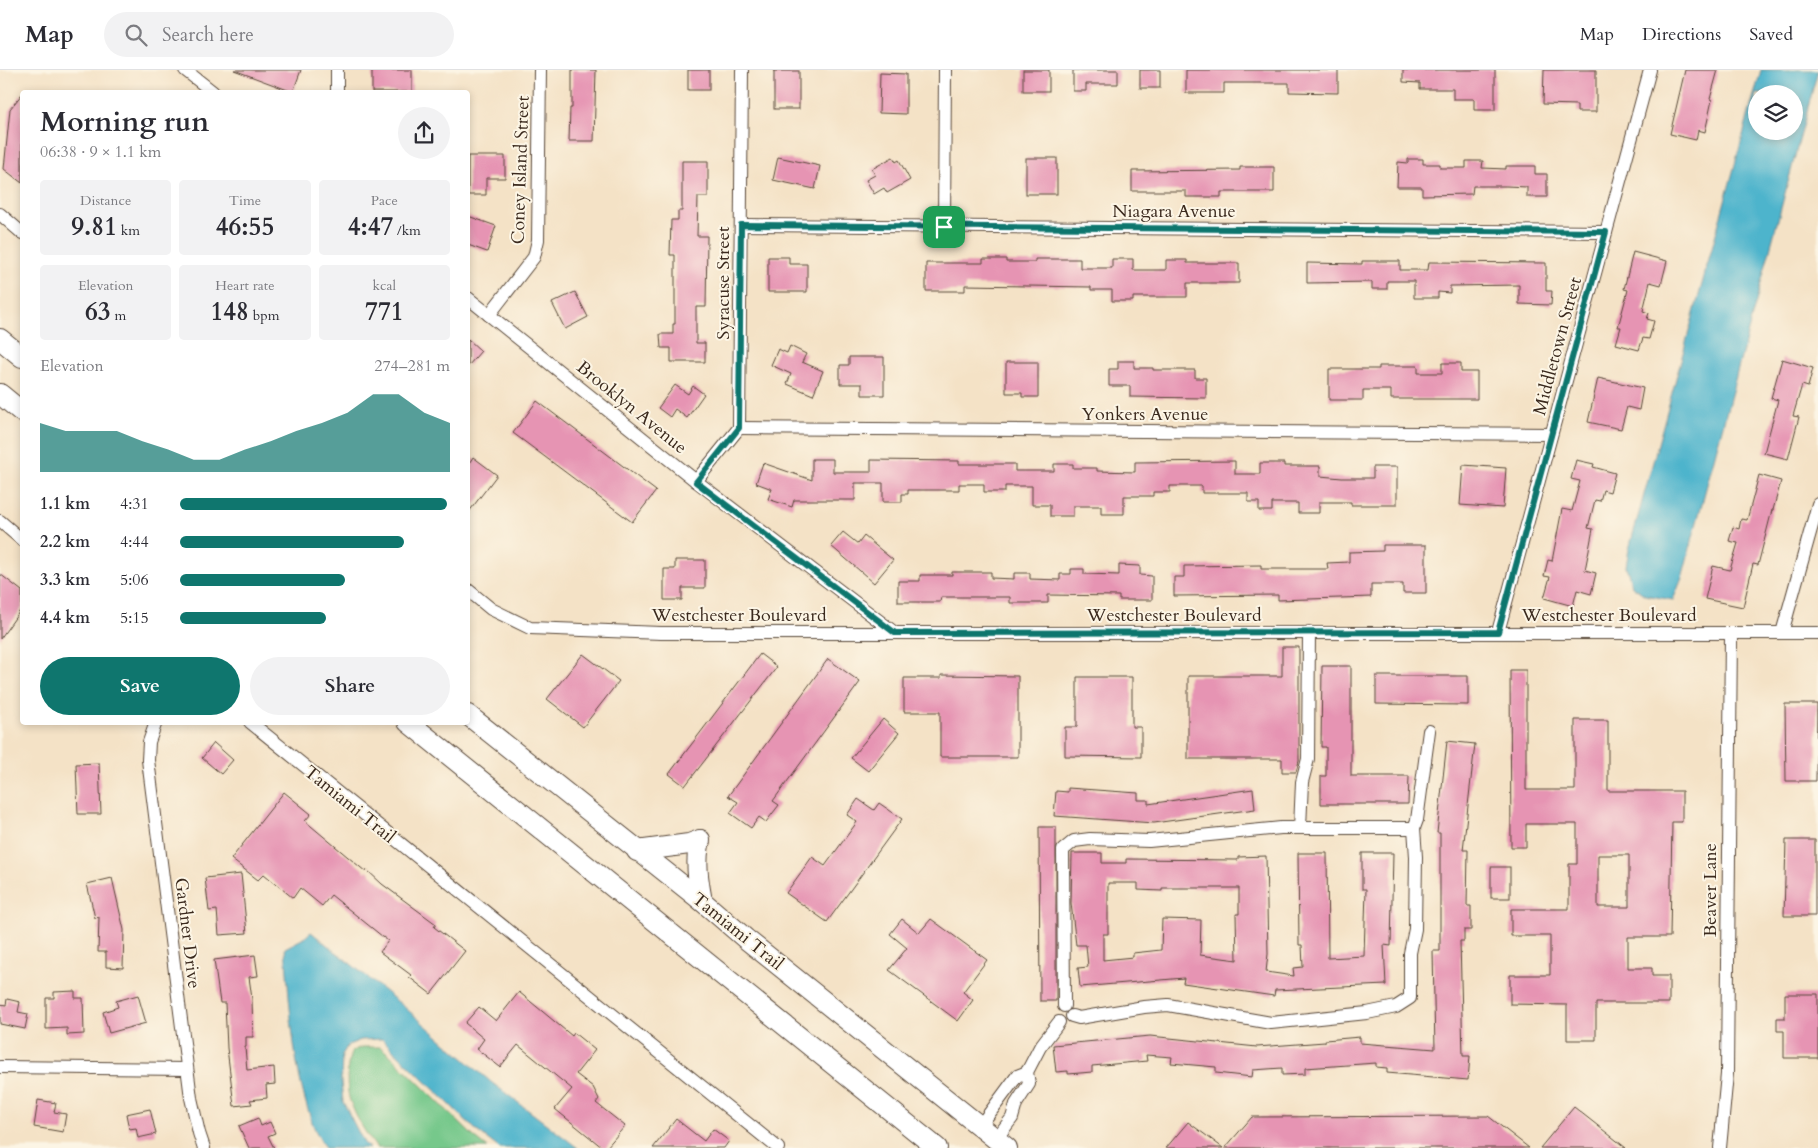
<!DOCTYPE html>
<meta charset="utf-8">
<style>
:root{--surface:#fff;--page:#f2f2f3;--text:#2b2b33;--muted:#7c7c81;--line:#e1e1e2;--accent:#0f766e}
body{margin:0;font-family:Cardo,serif;background:var(--page);color:var(--text);height:100vh;display:flex;flex-direction:column;font-size:19px;white-space:nowrap}
*{box-sizing:border-box;margin:0}
p{font-size:16px;color:var(--muted)}
.icon{flex:none;width:28px;height:28px;fill:none;stroke:currentColor;stroke-width:2;stroke-linecap:round;stroke-linejoin:round}
.map{position:relative;flex:1;overflow:hidden}
.drawer{position:absolute;left:20px;top:20px;width:450px;height:635px;display:flex;flex-direction:column;background:var(--surface);border-radius:5px;box-shadow:0 2px 8px #0003}
.drawer>*{flex:none}
.fabs{position:absolute;left:1748px;top:15px;display:grid;gap:10px}
.fabs a{display:grid;place-items:center;width:55px;height:55px;border-radius:50%;background:var(--surface);box-shadow:0 2px 8px #0003;font-size:25px}
.pin{position:absolute;display:grid;place-items:center;width:42px;height:42px;color:#fff;margin:-21px;border-radius:10px;box-shadow:0 2px 8px #0006}
.round{display:grid;place-items:center;flex:none;width:52px;height:52px;border-radius:26px;background:var(--page)}
.headline{display:flex;align-items:center;justify-content:space-between;height:85px;padding:0 20px}
h1{font-size:28px;font-weight:600;line-height:38px}
.stats{display:grid;grid-template-columns:repeat(3,1fr);gap:8px;height:85px;padding:5px 20px}
.stats div{display:grid;align-content:center;border-radius:5px;background:var(--page);text-align:center}
.stats b{font-size:25px;font-weight:600}
.stats small{font-size:14px;font-weight:400}
.stats p{font-size:14px}
.chart{height:140px;padding:10px 20px}
.chart p{display:flex;justify-content:space-between}
.chart svg{width:100%;height:90px;margin-top:5px;fill:var(--accent);opacity:.7}
.primary-button{display:flex;gap:10px;margin-top:auto;padding:10px 20px}
.primary-button a{flex:1;height:58px;border-radius:30px;background:var(--accent);color:#fff;font-size:20px;font-weight:600;line-height:58px;text-align:center}
.primary-button a+a{background:var(--page);color:var(--text)}
ul{padding:0 20px;list-style:none;font-size:16px}
li{display:grid;grid-template-columns:80px 60px 1fr;align-items:center;height:38px}
li i{height:12px;border-radius:6px;background:var(--accent)}
header{display:flex;align-items:center;gap:30px;box-sizing:border-box;height:70px;padding:0 25px;background:var(--surface);border-bottom:1px solid var(--line)}
header strong{font-size:24px}
nav{display:flex;gap:28px;margin-inline-start:auto;font-size:18px}
.search{width:350px;height:45px;background:var(--page);display:flex;align-items:center;gap:12px;box-sizing:border-box;padding:0 18px;border-radius:28px;color:var(--muted);font-size:19px}
.map>svg:first-child{display:block}
</style>
<header>
<strong>Map</strong>
<div class="search"><svg class="icon" aria-label="search" viewBox="0 0 24 24"><circle cx="10" cy="10" r="6"/><path d="M15 15l6 6"/></svg>Search here</div>
<nav><a>Map</a><a>Directions</a><a>Saved</a></nav>
</header>
<div class="map">
<svg width="1818" height="1078" viewBox="0 0 1818 1078">
<rect width="100%" height="100%" fill="#fcf5e5"/>
<filter id="ink" filterUnits="userSpaceOnUse"><feTurbulence type="fractalNoise" baseFrequency=".02" numOctaves="2"/><feDisplacementMap in="SourceGraphic" scale="10" xChannelSelector="R" yChannelSelector="G"/><feConvolveMatrix kernelMatrix="1 2 1 2 8 2 1 2 1" color-interpolation-filters="sRGB"/></filter>
<filter id="wash" filterUnits="userSpaceOnUse"><feTurbulence type="fractalNoise" baseFrequency=".0096" numOctaves="4" result="noise"/><feDisplacementMap in="SourceGraphic" scale="20" xChannelSelector="R" yChannelSelector="G"/><feGaussianBlur stdDeviation="1.12" result="paint"/><feColorMatrix in="noise" values="0 0 0 0 0 0 0 0 0 0 0 0 0 0 0 0 0 1.4 0 .05"/><feComposite in="paint" operator="in"/></filter>
<g filter="url(#wash)">
<rect width="100%" height="100%" fill="#f4e2c6"/>
<path fill="#76c88b" stroke="#587954" d="M362,977H380L389,984L473,1066L488,1078H377C366,1065 356,1047 350,1031C346,1019 346,992 352,981Z"/>
<g fill="#4eb4cc" stroke="#446f75" fill-rule="evenodd">
<path d="M1761,0H1818L1682,508L1673,530L1645,525L1632,516L1626,496L1629,479ZM1756,24H1794V61H1756Z"/>
<path d="M311,862L402,935L491,1012L578,1078H499L477,1061L382,969L361,970L348,975L342,985L341,1011L343,1032L364,1073L369,1078H325C319,1068 313,1057 310,1046C292,993 290,934 285,878L304,868Z"/>
</g>
<g id="blocks">
<g fill="#e694b3" fill-rule="evenodd">
<path d="M234,0H301L293,22Z"/>
<rect x="372" y="0" width="40" height="22"/>
<path d="M572,0H596L594,71H569L570,38H572Z"/>
<rect x="688" y="0" width="21" height="20"/>
<rect x="1023" y="0" width="26" height="21"/>
<path d="M1073,0H1118V14H1086V21H1073Z"/>
<rect x="1140" y="0" width="20" height="18"/>
<path d="M1186,0H1338V23L1289,22V13H1224V23H1186Z"/>
<path d="M1403,0H1495V40H1474V29H1453V19H1420V13L1403,12Z"/>
<path d="M1544,0H1596V42H1577V35L1543,34Z"/>
<path d="M1685,0H1718L1710,29L1712,30L1705,62L1698,60L1696,70L1670,64Z"/>
<rect x="774" y="1" width="25" height="38"/>
<path d="M880,3L906,4V44L879,43Z"/>
<path d="M22,24V113L4,99L10,39Z"/>
<path d="M468,86H505V108H486V125H468Z"/>
<path d="M778,87L820,96L815,119L773,110Z"/>
<path d="M893,87L896,92L899,90L910,110L887,123L884,118L874,124L866,110L875,105L872,99Z"/>
<rect x="1026" y="88" width="31" height="36"/>
<path d="M1408,89H1423V94H1440V98H1466V91H1483L1482,98L1506,99V96H1535V104H1547V127H1527V117L1506,116H1473L1472,124L1422,125V117H1397L1398,92L1408,93Z"/>
<path d="M682,91H708V127H698L697,166H707L706,237H696V273H705V292H671V278H661L660,264H673V254H675V185H670L671,150H678V141H682Z"/>
<path d="M1240,97H1274V122H1221V127H1186V121H1132V101L1240,100Z"/>
<path d="M468,146L496,156L487,182L468,175Z"/>
<path d="M1633,182L1667,191L1661,215L1650,212L1643,241L1649,243L1647,249L1654,251L1649,269L1643,268L1639,280L1616,274L1621,257H1618L1628,220L1624,219Z"/>
<path d="M768,187H789V194H807V222H768Z"/>
<path d="M983,189H1006V192H1035V189H1080V198H1112V189H1133V200H1166V190H1187V193H1239V213H1187V227H1133V231H1112V220H1091V217L965,215V221H926V193H983Z"/>
<path d="M1362,191H1400V200H1428L1429,192L1546,193V221H1552L1551,235L1519,234V215L1450,216V223L1438,222V228H1414V211H1387V219H1372V212L1307,213V193L1362,194Z"/>
<path d="M575,222L588,247L565,259L552,233Z"/>
<path d="M468,269L481,281L468,296Z"/>
<path d="M790,276L806,284L802,292L823,301L813,325L787,314L791,304L771,295L778,279L787,283Z"/>
<path d="M849,287H884V325H862V314H840V295H849Z"/>
<path d="M1782,289L1813,298L1808,317L1802,315L1793,346L1799,347L1788,389L1764,383L1778,330L1771,328Z"/>
<path d="M1118,291H1134V298H1153V300H1195V308H1206V328L1130,327V316H1109V299H1118Z"/>
<path d="M1006,292H1038V327H1022V323H1006Z"/>
<path d="M1442,293H1461V302H1477V329H1391V320H1363V330H1329V299H1379V296H1418V303H1442Z"/>
<path d="M1598,308L1643,318L1639,340L1627,337L1621,359L1588,352Z"/>
<path d="M675,315L688,324L693,316L704,324L687,348L675,339L670,347L658,338Z"/>
<path d="M537,331L656,421L632,452L513,363Z"/>
<path d="M473,387L497,405L468,443V395Z"/>
<path d="M812,389H833V402H871V390L959,391V394H1015V401H1054V394H1073V398H1097V401L1135,402V392L1235,391V404H1260V393H1284V396H1320V406L1342,408H1373V397H1397V435H1351V432H1319V443H1298V433H1272V441H1259V432H1248V423H1202V416H1170V422H1153V426H1124V444H1101V436H1073V446H1050V435H1032V416H1005V422H984V414H959V420H908V424H902V432H883V413H855V430H794L792,437L768,429L772,419L756,413L763,393L812,410Z"/>
<path d="M1576,390L1594,394L1593,397L1615,403L1610,422L1603,420L1600,431L1595,430L1588,458L1593,459L1585,500L1596,503L1591,524L1577,520L1573,536L1544,528L1550,507L1544,506L1548,490L1552,491L1562,439L1572,441L1580,411L1571,409Z"/>
<path d="M1463,395L1506,398L1503,438L1460,435Z"/>
<path d="M1759,405L1781,411L1773,440H1772L1758,495L1753,494L1743,537L1705,529L1713,496L1730,500L1738,473L1729,471L1733,457L1739,459L1741,449L1747,450Z"/>
<path d="M843,462L858,474L864,466L893,490L874,513L831,476Z"/>
<path d="M1383,475H1426V523H1403V514H1371V527L1278,530V525L1174,526V507H1184V496L1261,495V499H1328L1327,493L1349,492V482L1383,481Z"/>
<path d="M675,490H705V518H682V530H664V499H675Z"/>
<path d="M1119,495L1140,496V505L1152,506V530H1119V526L1048,525V533H1010V527H941L940,532H898V511H920V505H952V502H991V508L1014,509V503H1030V509L1060,510V504H1071V499H1084V504L1119,505Z"/>
<path d="M0,504L22,521V538L0,569Z"/>
<path d="M1282,577H1299V691L1296,702H1282V689H1188V606H1282Z"/>
<path d="M583,584L619,611L583,657L547,629Z"/>
<path d="M760,584L777,597L685,716L669,704Z"/>
<path d="M828,589L860,612L773,731L779,735L766,752L759,747L751,758L730,743L738,732L728,726Z"/>
<path d="M1322,596H1351V706H1409L1408,734H1321V706H1326V677H1321Z"/>
<path d="M1510,600H1526V720H1575V650H1608V721H1682V752H1672L1670,867H1628V898H1652V906H1669V933H1596V970H1567V935L1510,934V905H1550V866H1511V839H1569V794H1577V754H1526V777H1511ZM1598,785H1629V837H1598Z"/>
<path d="M941,605L1018,606V687H940V642H904V608H941Z"/>
<path d="M1376,606H1468V635L1376,634Z"/>
<path d="M1077,607H1132V657H1141V687L1065,686V657H1077Z"/>
<path d="M1785,634H1817L1816,711H1786Z"/>
<path d="M883,649L899,663L868,701L851,688Z"/>
<path d="M1447,671L1475,674L1463,780H1468L1467,836H1471V860H1464V871H1460L1463,986H1470L1468,1010L1387,1003V998L1376,997V993L1305,998V1004L1282,1005V998L1253,1000L1252,1007L1216,1003V997L1171,993L1172,987L1146,985L1147,991L1092,996V1002L1068,1004V1001L1056,1002L1053,975L1150,966L1257,977L1325,972V970L1360,967V973L1435,979L1433,881H1440V763H1437Z"/>
<path d="M214,673L233,690L221,704L202,688Z"/>
<path d="M99,693L101,744H78L76,694Z"/>
<path d="M1068,718L1138,723V730H1148V734L1253,719L1255,739L1154,753L1054,746L1056,721L1068,722Z"/>
<path d="M284,722L311,744L305,751L366,802L367,800L382,814L436,854L434,857L465,881L431,924L409,907L411,905L380,882L388,871L331,825L322,836L300,818L293,828L264,804L258,810L231,789Z"/>
<path d="M858,729L874,740L879,733L902,749L827,852L786,823L812,787L825,796L857,752L847,745Z"/>
<path d="M1039,757H1056V931H1040Z"/>
<path d="M1786,770H1815V846H1784Z"/>
<path d="M1072,783H1102V793H1126V789L1238,790V787L1266,786L1268,884L1266,902L1294,906L1293,898L1303,897L1302,875H1299L1298,783H1327L1328,888L1364,886L1366,819H1362V783H1393L1391,876L1384,875L1386,915L1275,920L1274,926L1183,913L1184,908L1080,917L1078,898L1088,897L1086,875H1076L1071,833ZM1108,813H1138V820L1162,821V818H1239V844H1236L1237,890L1200,885L1201,850L1162,849L1161,880L1133,883V887L1103,890V864H1108Z"/>
<rect x="1491" y="797" width="19" height="31"/>
<path d="M241,804L247,863L219,865L217,840L209,841L205,808Z"/>
<path d="M112,808L124,860L123,898L106,897V882H98L99,847L95,848L87,814Z"/>
<path d="M902,849L919,863L931,849L987,890L963,922L973,930L958,951L889,900L907,878L890,864Z"/>
<path d="M255,885L258,906L249,907L252,929L253,967H246V977H245L247,1000L274,997L275,1014L266,1015L267,1028L250,1030L252,1034L234,1036L227,978L225,933H220L214,890Z"/>
<path d="M75,921V928H83L84,964L67,965V958L46,959V928H54V922Z"/>
<path d="M519,922L572,966L574,963L595,980L576,1004L593,1017L599,1029L596,1033L625,1056L606,1078H603L555,1039L572,1019L518,975L500,997L477,979L484,969L465,953L479,937L496,951Z"/>
<path d="M1785,924H1818V988H1784V961H1777V948H1785Z"/>
<path d="M138,925L146,953L109,963L103,942L118,937L116,931Z"/>
<path d="M7,929L20,932L18,942L28,944L25,959L0,954V934L6,935Z"/>
<path d="M38,1030L56,1033L54,1042L66,1044L63,1062L34,1057Z"/>
<path d="M1574,1037L1626,1078H1540Z"/>
<path d="M150,1039L156,1064L138,1068L136,1058L129,1059L126,1044Z"/>
<path d="M1488,1046L1529,1078H1225L1252,1047Z"/>
<path d="M258,1048L261,1056L270,1052L275,1063L268,1066L274,1078H249L239,1056Z"/>
<path d="M676,1049L704,1071L713,1059L729,1071L724,1078H653Z"/>
<path d="M1188,1052L1223,1078H1166Z"/>
</g>
</g>
</g>
<g filter="url(#ink)">
<use href="#blocks" fill-opacity="0" stroke="#574637" stroke-width="1"/>
<g fill="none" stroke-linecap="round" stroke-linejoin="round">
<g stroke="#574637" stroke-width="14">
<g id="street">
<path d="M185,0L213,22"/>
<path d="M337,22V0"/>
<path d="M0,144L22,163"/>
<path d="M741,155L1606,162"/>
<path d="M944,157L945,0"/>
<path d="M468,228L696,411L895,563"/>
<path d="M489,245L534,187L538,170L540,0"/>
<path d="M739,358L1551,364"/>
<path d="M696,411L739,358L742,0"/>
<path d="M0,451L22,470"/>
<path d="M468,520L491,539L530,558L661,563H1818"/>
<path d="M1498,562L1650,0"/>
<path d="M1782,563L1818,434"/>
<path d="M156,652L149,672L148,690L191,1028L199,1063L204,1078"/>
<path d="M250,652L778,1078"/>
<path d="M1300,758L1302,712L1308,689L1309,562"/>
<path d="M1414,758L1417,750L1429,661"/>
<path d="M1064,936L1063,780L1074,771L1090,769L1149,771L1281,758H1414L1416,787L1415,859L1410,883V928L1396,937L1367,943L1271,953L1168,935L1144,937L1079,948L1072,946"/>
<path d="M0,997L187,999"/>
<path d="M980,1056L1017,1006L1027,1002"/>
<path d="M996,1069L1012,1048L1016,1034L1029,1014L1027,1002L1040,977L1059,952"/>
<path d="M1720,1078L1727,1004L1731,563"/>
</g>
</g>
<g stroke="#574637" stroke-width="22">
<g id="primary">
<path d="M0,269L22,287"/>
<path d="M0,324L22,342"/>
<path d="M468,645L702,831L746,869L1007,1078"/>
<path d="M408,652L937,1078"/>
<path d="M700,770C695,791 698,810 702,831"/>
<path d="M637,781L689,774L700,770"/>
</g>
</g>
<use href="#street" stroke="#fff" stroke-width="12"/>
<use href="#primary" stroke="#fff" stroke-width="20"/>
</g>
</g>
<g fill="none" stroke-linecap="round" stroke-linejoin="round" filter="url(#ink)">
<g stroke="#fff" stroke-width="10">
<path id="route" d="M741,155L1606,162L1498,562L895,563L696,412L739,358Z"/>
</g>
<use href="#route" stroke="#0f766e" stroke-width="6"/>
</g>
<g text-anchor="middle" stroke-width="4" stroke-linejoin="round" paint-order="stroke">
<g font-size="18" fill="#3b2a1e" stroke="#fcf5e5">
<text transform="translate(520 100) rotate(-88)" y="6">Coney Island Street</text>
<text x="1174" y="147">Niagara Avenue</text>
<text transform="translate(723 213) rotate(-90)" y="6">Syracuse Street</text>
<text transform="translate(1557 276) rotate(-75)" y="6">Middletown Street</text>
<text transform="translate(632 337) rotate(39)" y="6">Brooklyn Avenue</text>
<text x="1145" y="350">Yonkers Avenue</text>
<text x="739" y="551">Westchester Boulevard</text>
<text x="1174" y="551">Westchester Boulevard</text>
<text x="1609" y="551">Westchester Boulevard</text>
<text transform="translate(350 734) rotate(39)" y="6">Tamiami Trail</text>
<text transform="translate(1710 820) rotate(-90)" y="6">Beaver Lane</text>
<text transform="translate(738 861) rotate(39)" y="6">Tamiami Trail</text>
<text transform="translate(188 863) rotate(83)" y="6">Gardner Drive</text>
</g>
</g>
</svg>
<div class="fabs">
<a><svg class="icon" aria-label="layers" viewBox="0 0 24 24"><path d="M12 4l9 5-9 5-9-5zM3 14l9 5 9-5"/></svg></a>
</div>
<div class="pin" style="left:944px;top:157px;background:#1e9e55"><svg class="icon" aria-label="arrive" viewBox="0 0 24 24"><path d="M6 21V4h12l-3 4 3 4H6"/></svg></div>
<section class="drawer">
<div class="headline"><div><h1>Morning run</h1><p>06:38 · 9 × 1.1 km</p></div><a class="round"><svg class="icon" aria-label="share" viewBox="0 0 24 24"><path d="M12 15V3M7 8l5-5 5 5M5 13v7h14v-7"/></svg></a></div>
<div class="stats">
<div><p>Distance</p><b>9.81<small> km</small></b></div>
<div><p>Time</p><b>46:55</b></div>
<div><p>Pace</p><b>4:47<small> /km</small></b></div>
</div>
<div class="stats">
<div><p>Elevation</p><b>63<small> m</small></b></div>
<div><p>Heart rate</p><b>148<small> bpm</small></b></div>
<div><p>kcal</p><b>771</b></div>
</div>
<div class="chart"><p><span>Elevation</span>274–281 m</p>
<svg viewBox="0 0 160 44" preserveAspectRatio="none"><path d="M0 44V20L10 24L20 24L30 24L40 29L50 33L60 38L70 38L80 33L90 29L100 24L110 20L120 15L130 6L140 6L150 15L160 20V44z"/></svg>
</div>
<ul>
<li><b>1.1 km</b>4:31<i style="width:99%"></i></li>
<li><b>2.2 km</b>4:44<i style="width:83%"></i></li>
<li><b>3.3 km</b>5:06<i style="width:61%"></i></li>
<li><b>4.4 km</b>5:15<i style="width:54%"></i></li>
</ul>
<div class="primary-button"><a>Save</a><a>Share</a></div>
</section>
</div>
